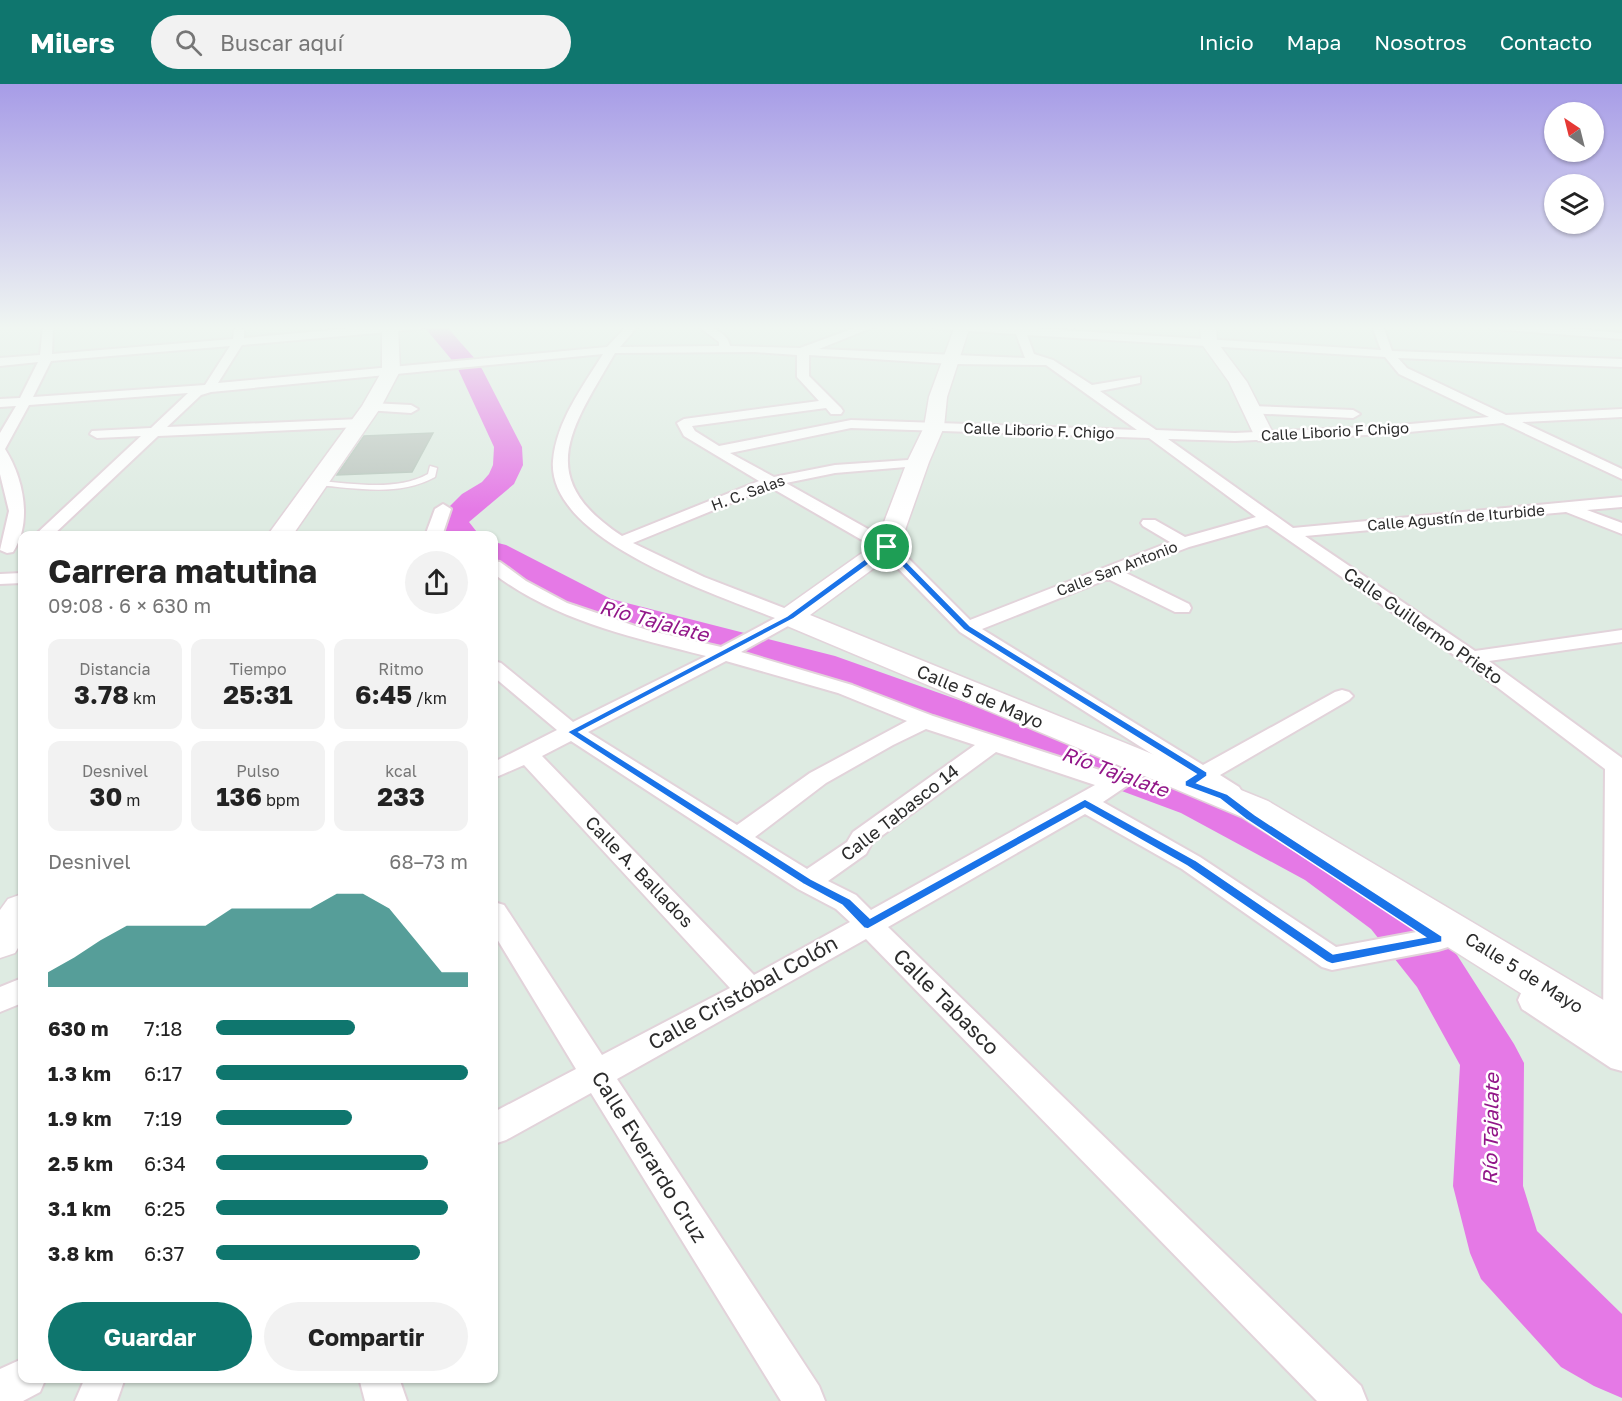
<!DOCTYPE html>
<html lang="es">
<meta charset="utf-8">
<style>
:root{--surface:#fff;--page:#f2f2f2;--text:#222;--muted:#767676;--accent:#0f766e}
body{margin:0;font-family:"Golos Text",sans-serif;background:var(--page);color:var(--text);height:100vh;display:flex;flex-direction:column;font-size:22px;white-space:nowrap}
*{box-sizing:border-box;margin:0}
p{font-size:20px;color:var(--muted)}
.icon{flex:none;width:33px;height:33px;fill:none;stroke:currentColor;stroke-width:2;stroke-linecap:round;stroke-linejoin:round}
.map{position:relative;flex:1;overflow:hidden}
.panel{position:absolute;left:18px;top:447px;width:480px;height:852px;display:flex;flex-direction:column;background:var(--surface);border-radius:12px;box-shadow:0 2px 4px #0004}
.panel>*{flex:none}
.needle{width:39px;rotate:325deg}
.fabs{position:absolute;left:1544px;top:18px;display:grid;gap:12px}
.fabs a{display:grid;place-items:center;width:60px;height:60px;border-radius:50%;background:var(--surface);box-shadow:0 2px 4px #0004;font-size:30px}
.pin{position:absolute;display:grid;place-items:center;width:51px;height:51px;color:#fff;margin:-26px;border:3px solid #fff;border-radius:50%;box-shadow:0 2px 6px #0007}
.round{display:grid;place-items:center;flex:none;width:63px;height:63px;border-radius:32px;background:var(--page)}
.overview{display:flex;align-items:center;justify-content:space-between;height:102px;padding:0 30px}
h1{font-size:33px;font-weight:700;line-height:45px}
.stats{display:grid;grid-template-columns:repeat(3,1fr);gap:9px;height:102px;padding:6px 30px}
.stats div{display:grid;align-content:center;border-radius:12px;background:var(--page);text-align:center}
.stats b{font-size:26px;font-weight:700}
.stats small{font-size:16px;font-weight:400}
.stats p{font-size:16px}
.chart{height:168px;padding:12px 30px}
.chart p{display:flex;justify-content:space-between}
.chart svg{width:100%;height:108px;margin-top:6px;fill:var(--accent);opacity:.7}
.cta{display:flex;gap:12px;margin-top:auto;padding:12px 30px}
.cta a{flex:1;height:69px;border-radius:36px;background:var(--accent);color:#fff;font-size:24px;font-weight:700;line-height:69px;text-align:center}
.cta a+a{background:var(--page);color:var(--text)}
ul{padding:0 30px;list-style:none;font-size:20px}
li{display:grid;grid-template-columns:96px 72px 1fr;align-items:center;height:45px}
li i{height:15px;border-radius:8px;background:var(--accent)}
header{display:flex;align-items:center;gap:36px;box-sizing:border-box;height:84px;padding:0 30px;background:var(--accent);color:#fff}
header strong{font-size:28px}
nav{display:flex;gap:33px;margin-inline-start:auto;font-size:21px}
.search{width:420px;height:54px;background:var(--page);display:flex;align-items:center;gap:15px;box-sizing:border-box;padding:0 21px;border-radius:33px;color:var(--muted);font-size:22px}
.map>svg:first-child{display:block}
</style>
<header>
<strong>Milers</strong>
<div class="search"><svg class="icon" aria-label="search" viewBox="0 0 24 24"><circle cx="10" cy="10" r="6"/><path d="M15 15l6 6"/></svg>Buscar aquí</div>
<nav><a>Inicio</a><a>Mapa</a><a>Nosotros</a><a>Contacto</a></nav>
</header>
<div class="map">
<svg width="1622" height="1317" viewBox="0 0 1622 1317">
<rect width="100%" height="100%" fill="#deebe2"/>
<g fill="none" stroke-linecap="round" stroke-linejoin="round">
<g fill="#e579e6" fill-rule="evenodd">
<path d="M428,242H446L476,276L474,279L478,280L482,285L522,363L523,381L514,400L469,438L480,452H445L434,438L462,410L482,398L489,390L493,381L494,363L458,285L460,282L456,281L426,245Z"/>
<path d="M494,458L506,461L611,515L835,572L1215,707L1341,770L1409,817L1457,871L1514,960L1524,979L1523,1102L1537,1147L1622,1230V1314L1594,1302L1561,1283L1481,1195L1470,1169L1453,1102L1460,981L1417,903L1371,845L1305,796L1181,729L807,590L585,531L494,482Z"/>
</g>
</g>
<path fill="#bdc7c0" stroke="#b8c7bd" stroke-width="1.5" d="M433,349L412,388L337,391L364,352Z"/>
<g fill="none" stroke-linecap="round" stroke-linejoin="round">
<g stroke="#e2d3da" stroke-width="3">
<path id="lane" d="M430,382L437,384L435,393C400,413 355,404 317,401L313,399L317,397C352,399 396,408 428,390Z"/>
</g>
<g stroke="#e2d3da" stroke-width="4">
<g id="street">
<path d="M43,242H53L52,270L233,255L234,246L239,243L244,246V254L378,242H425L420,245L242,261L218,299L607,263L627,242H638L620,263L719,262V258L699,243C710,241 728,249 730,262L800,264L860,242H876L819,265L1025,274L1016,250L937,245L932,242H995L1381,266L1372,242H1383L1392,267L1622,275V283L1398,274L1407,284L1506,331L1622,325V333L1522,338L1622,385V395L1503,339L1388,350L1235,357L1168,355L1293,444L1622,413V423L1587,426L1622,439V450L1566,428L1305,452L1475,567L1622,546V558L1489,577L1622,674V987L1611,984L1522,925L1518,916L1522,907L1533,904L1544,907L1603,945L1605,685L1464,578L1267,441L1189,463L1124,488L1189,520L1191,524L1189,528H1175L1108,495L982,545L1203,681L1335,608L1342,606L1349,608L1353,612L1349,616L1220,691L1239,703L1243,709L1239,715C1224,719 1214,709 1202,701L1192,705L1184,702L1180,697L1185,691L960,548L881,467L770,403L633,459L704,493L797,529L799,533L797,537L741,568L852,601L933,632L1112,690L1121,684L1127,672L1135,670L1143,672L1147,677L1140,693L1103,718L1200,773L1336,863L1438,844L1448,847L1452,855L1448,863L1438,866L1332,886L1322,883L1182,785L1085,730L888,843L1361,1302L1367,1317H1317L866,855L617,995L819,1302L825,1317H781L591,1009L506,1056L494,1060V1028L576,985L494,850V818L504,821L602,971L730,904L524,681L494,694V678L557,646L494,593V577L501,579L573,638L706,572C630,553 557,537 494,490V477L500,478L526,497L567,519L647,546L721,563L775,534C715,510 547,456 553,377C556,338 583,302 603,270L211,308L201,311L167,343L360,335L367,339L360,343L158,352L52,452H34L141,352L97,354L90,350L92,347L151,344L188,309L29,321L5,365C23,393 33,438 13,468L7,469L0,466L9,427L0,390V349L16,322L0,323V315L20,314L38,278L0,282V274L40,271ZM1027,251L1385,273L1399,290L1489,333L1388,342L1235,349L1156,346L1100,307L1140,299V293L1092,301L1053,276L1034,270ZM230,262L205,301L33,313L51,277ZM755,268L797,271V293L819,317L684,335L677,339L684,352L759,397L622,452C532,393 572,344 615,269ZM809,271L952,280L1046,281L1137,346L851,336L719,362L695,347L692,342L826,324L831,330H841L843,327L841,324L809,292ZM851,344L1149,354L1256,433L1185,453L1155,436H1143L1141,439L1143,442L1170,458L970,536L893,459L786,399L835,389L918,382L923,381L925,378L923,375L835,381L774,393L730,369ZM726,577L838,609L907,637L810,689L737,741L588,648ZM926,645L975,661L853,748L847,758L807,785L755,753L826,699L893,661ZM571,657L798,805L836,825L850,838L754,891L542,672ZM996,668L1095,701L871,826L856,811L828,797L866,770L872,759Z"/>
<path d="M1487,242H1539L1622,249V255L1492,245Z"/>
<path d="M371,319L411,321L418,325L411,329L366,326L364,323Z"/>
<path d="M1251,322L1353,326L1360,330L1353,334L1246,329L1244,326L1246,323Z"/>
<path d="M443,420L451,425L442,452H425L435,425Z"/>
<path d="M22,489V499L0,500V490Z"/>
<path d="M22,894V919L0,928V903Z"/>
<path d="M22,1275V1294H46L40,1308L23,1317H0V1285Z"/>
<path d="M85,1294H125L117,1317H75Z"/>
<path d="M359,1294H399L407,1317H365Z"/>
</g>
</g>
<g stroke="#e2d3da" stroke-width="3">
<g id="secondary">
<path d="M382,242H398L400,287L381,323L292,452H267L362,322L382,287Z"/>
<path d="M955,242H967L969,245L947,313L944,343L929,378L899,463L896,468L810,531L1268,717L1622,927V969L1606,963L1242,733L780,539L776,533L780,527L876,459L907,378L924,343L929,313Z"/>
<path d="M1200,242H1216L1217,258L1247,298L1275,353L1272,357H1258L1255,353L1229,298L1201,259Z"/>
<path d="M22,810V857L15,869L0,874V826L8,815Z"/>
</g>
</g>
<use href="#lane" fill="#fff" fill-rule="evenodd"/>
<use href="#street" fill="#fff" fill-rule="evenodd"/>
<use href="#secondary" fill="#fff" fill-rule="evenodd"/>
</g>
<linearGradient id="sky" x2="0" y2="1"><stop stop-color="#a79ce7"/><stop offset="0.57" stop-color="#f0f6f2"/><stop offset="1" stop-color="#f0f6f2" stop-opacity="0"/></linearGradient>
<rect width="1622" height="427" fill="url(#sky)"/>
<path fill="#1a73e8" stroke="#fff" stroke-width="1.5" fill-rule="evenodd" d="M884,461H890L970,542L1207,688V692L1197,699L1227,710L1255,731L1442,852V858L1332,880L1327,878L1187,782L1085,724L868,845L864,844L842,821L803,800L567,648L787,532ZM887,467L964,546L1196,690L1185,697V702L1220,715L1247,736L1425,853L1333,870L1195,776L1085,715L870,834L850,815L811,795L579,648L793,535Z"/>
<g text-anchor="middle" stroke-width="5" stroke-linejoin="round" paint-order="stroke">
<g font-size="15" fill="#2b2b2b" stroke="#fff">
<text transform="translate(1039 347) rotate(2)" y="5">Calle Liborio F. Chigo</text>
<text transform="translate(1335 348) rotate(-3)" y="5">Calle Liborio F Chigo</text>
<text transform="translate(748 409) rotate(-20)" y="5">H. C. Salas</text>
<text transform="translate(1456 434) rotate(-5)" y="5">Calle Agustín de Iturbide</text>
<text transform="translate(1117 485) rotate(-21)" y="5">Calle San Antonio</text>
</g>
<g font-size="18" fill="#2b2b2b" stroke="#fff">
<text transform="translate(1423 542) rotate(35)" y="6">Calle Guillermo Prieto</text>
<text transform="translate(980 613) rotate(23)" y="6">Calle 5 de Mayo</text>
<text transform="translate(900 729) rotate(-38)" y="6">Calle Tabasco 14</text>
<text transform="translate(639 788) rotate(46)" y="6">Calle A. Ballados</text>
<text transform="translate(1524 889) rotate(32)" y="6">Calle 5 de Mayo</text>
</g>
<g font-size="20" font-style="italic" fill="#921789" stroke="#fff">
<text transform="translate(654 537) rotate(15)" y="7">Río Tajalate</text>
<text transform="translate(1115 688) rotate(20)" y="7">Río Tajalate</text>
<text transform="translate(1491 1045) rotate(-89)" y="7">Río Tajalate</text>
</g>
<g font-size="21" fill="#2b2b2b" stroke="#fff">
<text transform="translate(743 909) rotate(-29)" y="7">Calle Cristóbal Colón</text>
<text transform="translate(946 918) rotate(45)" y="7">Calle Tabasco</text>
<text transform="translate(649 1073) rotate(58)" y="7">Calle Everardo Cruz</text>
</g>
</g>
</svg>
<div class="fabs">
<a><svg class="needle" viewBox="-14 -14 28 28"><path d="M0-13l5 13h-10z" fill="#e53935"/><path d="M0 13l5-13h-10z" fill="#767676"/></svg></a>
<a><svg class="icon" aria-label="layers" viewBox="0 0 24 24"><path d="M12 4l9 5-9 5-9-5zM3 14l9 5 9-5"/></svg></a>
</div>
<div class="pin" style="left:887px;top:463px;background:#1e9e55"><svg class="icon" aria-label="arrive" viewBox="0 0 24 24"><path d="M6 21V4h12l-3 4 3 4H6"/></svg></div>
<section class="panel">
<div class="overview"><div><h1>Carrera matutina</h1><p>09:08 · 6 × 630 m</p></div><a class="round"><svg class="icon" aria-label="share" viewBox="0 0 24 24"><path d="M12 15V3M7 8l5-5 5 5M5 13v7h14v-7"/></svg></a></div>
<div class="stats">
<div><p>Distancia</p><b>3.78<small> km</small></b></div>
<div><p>Tiempo</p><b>25:31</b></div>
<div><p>Ritmo</p><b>6:45<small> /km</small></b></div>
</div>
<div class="stats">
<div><p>Desnivel</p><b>30<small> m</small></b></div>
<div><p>Pulso</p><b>136<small> bpm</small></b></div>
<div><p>kcal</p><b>233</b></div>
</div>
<div class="chart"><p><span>Desnivel</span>68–73 m</p>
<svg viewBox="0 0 160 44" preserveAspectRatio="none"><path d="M0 44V38L10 32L20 25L30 19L40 19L50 19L60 19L70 12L80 12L90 12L100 12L110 6L120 6L130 12L140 25L150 38L160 38V44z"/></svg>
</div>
<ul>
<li><b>630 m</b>7:18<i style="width:55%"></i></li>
<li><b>1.3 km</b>6:17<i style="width:100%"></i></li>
<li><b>1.9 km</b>7:19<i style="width:54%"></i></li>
<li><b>2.5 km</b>6:34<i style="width:84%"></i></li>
<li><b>3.1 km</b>6:25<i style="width:92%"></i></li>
<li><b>3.8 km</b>6:37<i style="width:81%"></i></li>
</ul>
<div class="cta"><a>Guardar</a><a>Compartir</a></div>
</section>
</div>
